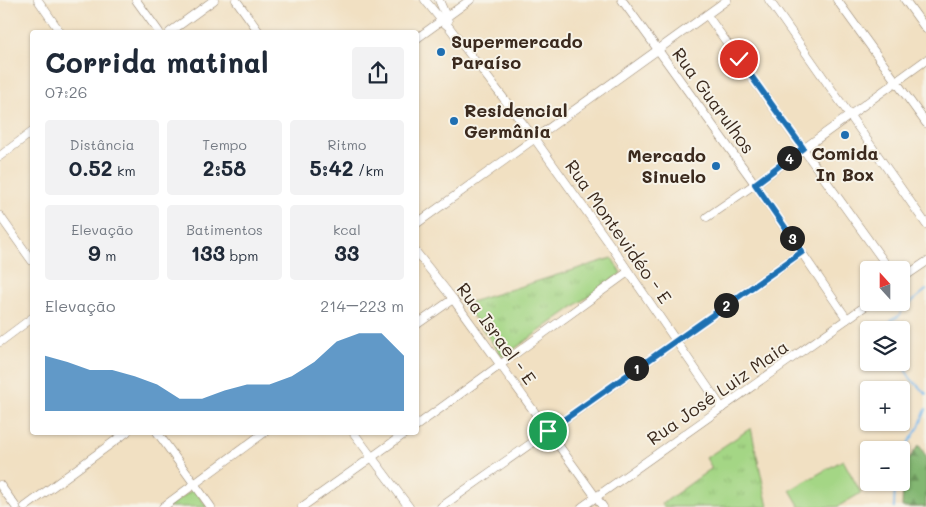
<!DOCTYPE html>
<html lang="pt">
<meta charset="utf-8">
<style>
:root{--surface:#fff;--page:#f2f2f3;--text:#1f2937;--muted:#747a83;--accent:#1f6fb2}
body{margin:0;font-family:Mali,sans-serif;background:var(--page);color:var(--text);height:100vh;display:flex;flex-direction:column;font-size:19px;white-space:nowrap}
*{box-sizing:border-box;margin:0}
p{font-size:16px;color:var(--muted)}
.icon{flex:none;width:28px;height:28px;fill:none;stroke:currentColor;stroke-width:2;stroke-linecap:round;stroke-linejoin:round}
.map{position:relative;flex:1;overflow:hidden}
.drawer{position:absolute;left:30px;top:30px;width:389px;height:405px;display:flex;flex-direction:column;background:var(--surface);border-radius:5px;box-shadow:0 1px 4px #0004}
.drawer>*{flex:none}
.needle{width:32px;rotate:339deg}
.fabs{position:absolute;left:860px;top:261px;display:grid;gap:10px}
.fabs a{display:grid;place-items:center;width:50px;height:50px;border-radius:5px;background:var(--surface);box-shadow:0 1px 4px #0004;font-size:25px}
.pin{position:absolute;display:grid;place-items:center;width:42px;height:42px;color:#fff;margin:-21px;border:2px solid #fff;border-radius:50%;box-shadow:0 1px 5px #0007}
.km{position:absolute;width:25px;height:25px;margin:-12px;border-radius:50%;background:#222;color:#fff;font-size:14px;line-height:25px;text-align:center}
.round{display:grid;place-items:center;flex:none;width:52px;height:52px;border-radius:5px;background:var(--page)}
.head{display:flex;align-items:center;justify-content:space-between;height:85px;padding:0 15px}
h1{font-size:28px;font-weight:700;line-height:38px}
.figures{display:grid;grid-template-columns:repeat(3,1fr);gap:8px;height:85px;padding:5px 15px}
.figures div{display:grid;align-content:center;border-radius:5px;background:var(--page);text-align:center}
.figures b{font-size:21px;font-weight:700}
.figures small{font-size:14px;font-weight:400}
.figures p{font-size:14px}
.chart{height:140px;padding:10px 15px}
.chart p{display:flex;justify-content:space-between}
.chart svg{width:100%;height:90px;margin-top:5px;fill:var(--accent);opacity:.7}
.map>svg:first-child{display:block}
</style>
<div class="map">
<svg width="926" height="507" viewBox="0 0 926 507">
<defs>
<pattern id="grass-tufts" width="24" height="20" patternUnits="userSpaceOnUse" patternTransform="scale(1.25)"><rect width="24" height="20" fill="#a4d685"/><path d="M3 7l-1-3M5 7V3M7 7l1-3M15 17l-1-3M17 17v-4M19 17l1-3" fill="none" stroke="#8eb872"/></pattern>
<pattern id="forest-firs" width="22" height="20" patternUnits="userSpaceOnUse" patternTransform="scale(1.25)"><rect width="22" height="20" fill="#83b772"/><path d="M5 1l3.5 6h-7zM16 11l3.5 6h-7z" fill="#6c955d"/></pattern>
</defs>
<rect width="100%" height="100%" fill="#f7f3e8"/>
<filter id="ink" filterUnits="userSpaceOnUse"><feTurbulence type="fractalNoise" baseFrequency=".02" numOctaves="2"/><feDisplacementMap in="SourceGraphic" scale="10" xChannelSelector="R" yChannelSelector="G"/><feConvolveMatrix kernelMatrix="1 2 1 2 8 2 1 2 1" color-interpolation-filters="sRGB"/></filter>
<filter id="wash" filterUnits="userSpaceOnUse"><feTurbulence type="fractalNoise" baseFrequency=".0096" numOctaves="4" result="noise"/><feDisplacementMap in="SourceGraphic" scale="20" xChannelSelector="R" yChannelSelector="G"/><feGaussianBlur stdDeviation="1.12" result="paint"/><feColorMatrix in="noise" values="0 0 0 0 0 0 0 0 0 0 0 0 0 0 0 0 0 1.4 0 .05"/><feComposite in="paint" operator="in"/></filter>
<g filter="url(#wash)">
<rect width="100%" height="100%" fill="#f1e0c2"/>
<g fill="url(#grass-tufts)" stroke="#708052">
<path d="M612,258L621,273L503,357L464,304Z"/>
<path d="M751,428L768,507H664L662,504L712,468L706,458Z"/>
</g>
<path fill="url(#forest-firs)" stroke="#5f7048" d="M919,445L926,456V507H902L903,483L901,469Z"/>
<g fill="#a4d685" stroke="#708052">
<path d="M843,460L861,493L837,507H800L790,490Z"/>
<path d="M194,489L207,507H168Z"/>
</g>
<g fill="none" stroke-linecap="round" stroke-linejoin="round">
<g stroke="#79b8ed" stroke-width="2">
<path d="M885,330L886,327L893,319L899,316L903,309L926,290"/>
<path d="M900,362L911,379L926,394"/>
<path d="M901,454L919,427L926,409"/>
<path d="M894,507L895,482"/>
</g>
</g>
</g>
<g filter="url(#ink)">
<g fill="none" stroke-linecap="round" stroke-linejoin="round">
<g stroke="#968570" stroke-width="9">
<g id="minor">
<path d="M38,0L60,32"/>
<path d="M136,0L159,32"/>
<path d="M236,0L259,32"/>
<path d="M425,0L442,21L449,27L534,138L609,243L722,408"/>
<path d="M439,0L448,21"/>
<path d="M622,0L755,184L847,319"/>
<path d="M769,0L926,224"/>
<path d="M837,0L926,123"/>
<path d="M905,0L926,29"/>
<path d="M707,15L890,270"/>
<path d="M170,32L214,0"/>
<path d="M416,39L470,0"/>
<path d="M0,156L32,132"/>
<path d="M0,216L32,261"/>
<path d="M707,217L755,184L926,60"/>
<path d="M416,224L727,0"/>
<path d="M416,252L453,299L603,507"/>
<path d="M901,279L926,262"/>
<path d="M416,325L453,299"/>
<path d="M0,342L32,318"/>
<path d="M416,426L628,272"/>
<path d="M157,432L211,507"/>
<path d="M353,432L409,507"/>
<path d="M0,485L16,507"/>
<path d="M25,507L127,432"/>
<path d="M163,507L265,432"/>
<path d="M302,507L407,432"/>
<path d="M441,507L802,252"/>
<path d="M582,507L871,302"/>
</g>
</g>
<use href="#minor" stroke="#fff" stroke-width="8"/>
</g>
</g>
<g fill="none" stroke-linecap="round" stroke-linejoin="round" filter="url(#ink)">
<g stroke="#fff" stroke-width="10">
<path id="route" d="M548,431L802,252L755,184L803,148L739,59"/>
</g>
<use href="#route" stroke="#1f6fb2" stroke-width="6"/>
</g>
<g fill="#1f6fb2" stroke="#f7f3e8" stroke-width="2">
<circle cx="441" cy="52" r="5"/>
<circle cx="454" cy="121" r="5"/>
<circle cx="845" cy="135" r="5"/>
<circle cx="716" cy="166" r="5"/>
</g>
<g text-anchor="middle" stroke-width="4" stroke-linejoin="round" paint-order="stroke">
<g font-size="18" font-weight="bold" fill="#3b2a1e" stroke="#f7f3e8" text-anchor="start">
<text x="451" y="48">Supermercado<tspan x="451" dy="21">Paraíso</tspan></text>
<text x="464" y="117">Residencial<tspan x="464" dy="21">Germânia</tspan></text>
<text x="845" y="160" text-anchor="middle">Comida<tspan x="845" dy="21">In Box</tspan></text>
<text x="706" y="162" text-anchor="end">Mercado<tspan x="706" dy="21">Sinuelo</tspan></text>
</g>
<g font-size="18" fill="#3b2a1e" stroke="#f7f3e8">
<text transform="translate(713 101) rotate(54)" y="6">Rua Guarulhos</text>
<text transform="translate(618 232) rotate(55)" y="6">Rua Montevidéo - E</text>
<text transform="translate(496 334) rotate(54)" y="6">Rua Israel - E</text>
<text transform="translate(718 393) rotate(-35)" y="6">Rua José Luiz Maia</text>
</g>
</g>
</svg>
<div class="fabs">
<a><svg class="needle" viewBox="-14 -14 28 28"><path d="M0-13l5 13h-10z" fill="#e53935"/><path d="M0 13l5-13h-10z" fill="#747a83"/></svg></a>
<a><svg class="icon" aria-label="layers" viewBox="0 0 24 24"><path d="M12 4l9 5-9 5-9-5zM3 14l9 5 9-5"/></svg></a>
<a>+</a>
<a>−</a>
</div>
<div class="pin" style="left:548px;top:431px;background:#1e9e55"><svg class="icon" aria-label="arrive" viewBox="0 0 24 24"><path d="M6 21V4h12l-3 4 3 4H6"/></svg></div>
<div class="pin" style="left:739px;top:59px;background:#d93025"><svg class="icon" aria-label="check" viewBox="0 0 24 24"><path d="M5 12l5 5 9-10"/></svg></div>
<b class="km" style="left:636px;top:368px">1</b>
<b class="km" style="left:726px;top:305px">2</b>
<b class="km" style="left:792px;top:238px">3</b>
<b class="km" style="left:789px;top:158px">4</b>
<section class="drawer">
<div class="head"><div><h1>Corrida matinal</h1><p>07:26</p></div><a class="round"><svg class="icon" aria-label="share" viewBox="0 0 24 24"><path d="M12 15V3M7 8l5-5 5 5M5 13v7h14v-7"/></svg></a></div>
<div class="figures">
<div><p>Distância</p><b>0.52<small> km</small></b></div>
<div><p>Tempo</p><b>2:58</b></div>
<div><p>Ritmo</p><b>5:42<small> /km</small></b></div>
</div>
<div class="figures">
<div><p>Elevação</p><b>9<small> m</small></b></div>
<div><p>Batimentos</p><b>133<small> bpm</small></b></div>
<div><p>kcal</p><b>33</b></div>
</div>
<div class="chart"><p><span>Elevação</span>214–223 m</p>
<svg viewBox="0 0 160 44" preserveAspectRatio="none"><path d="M0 44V17L10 20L20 24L30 24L40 27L50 31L60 38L70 38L80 34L90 31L100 31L110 27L120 20L130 10L140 6L150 6L160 17V44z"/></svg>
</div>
</section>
</div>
